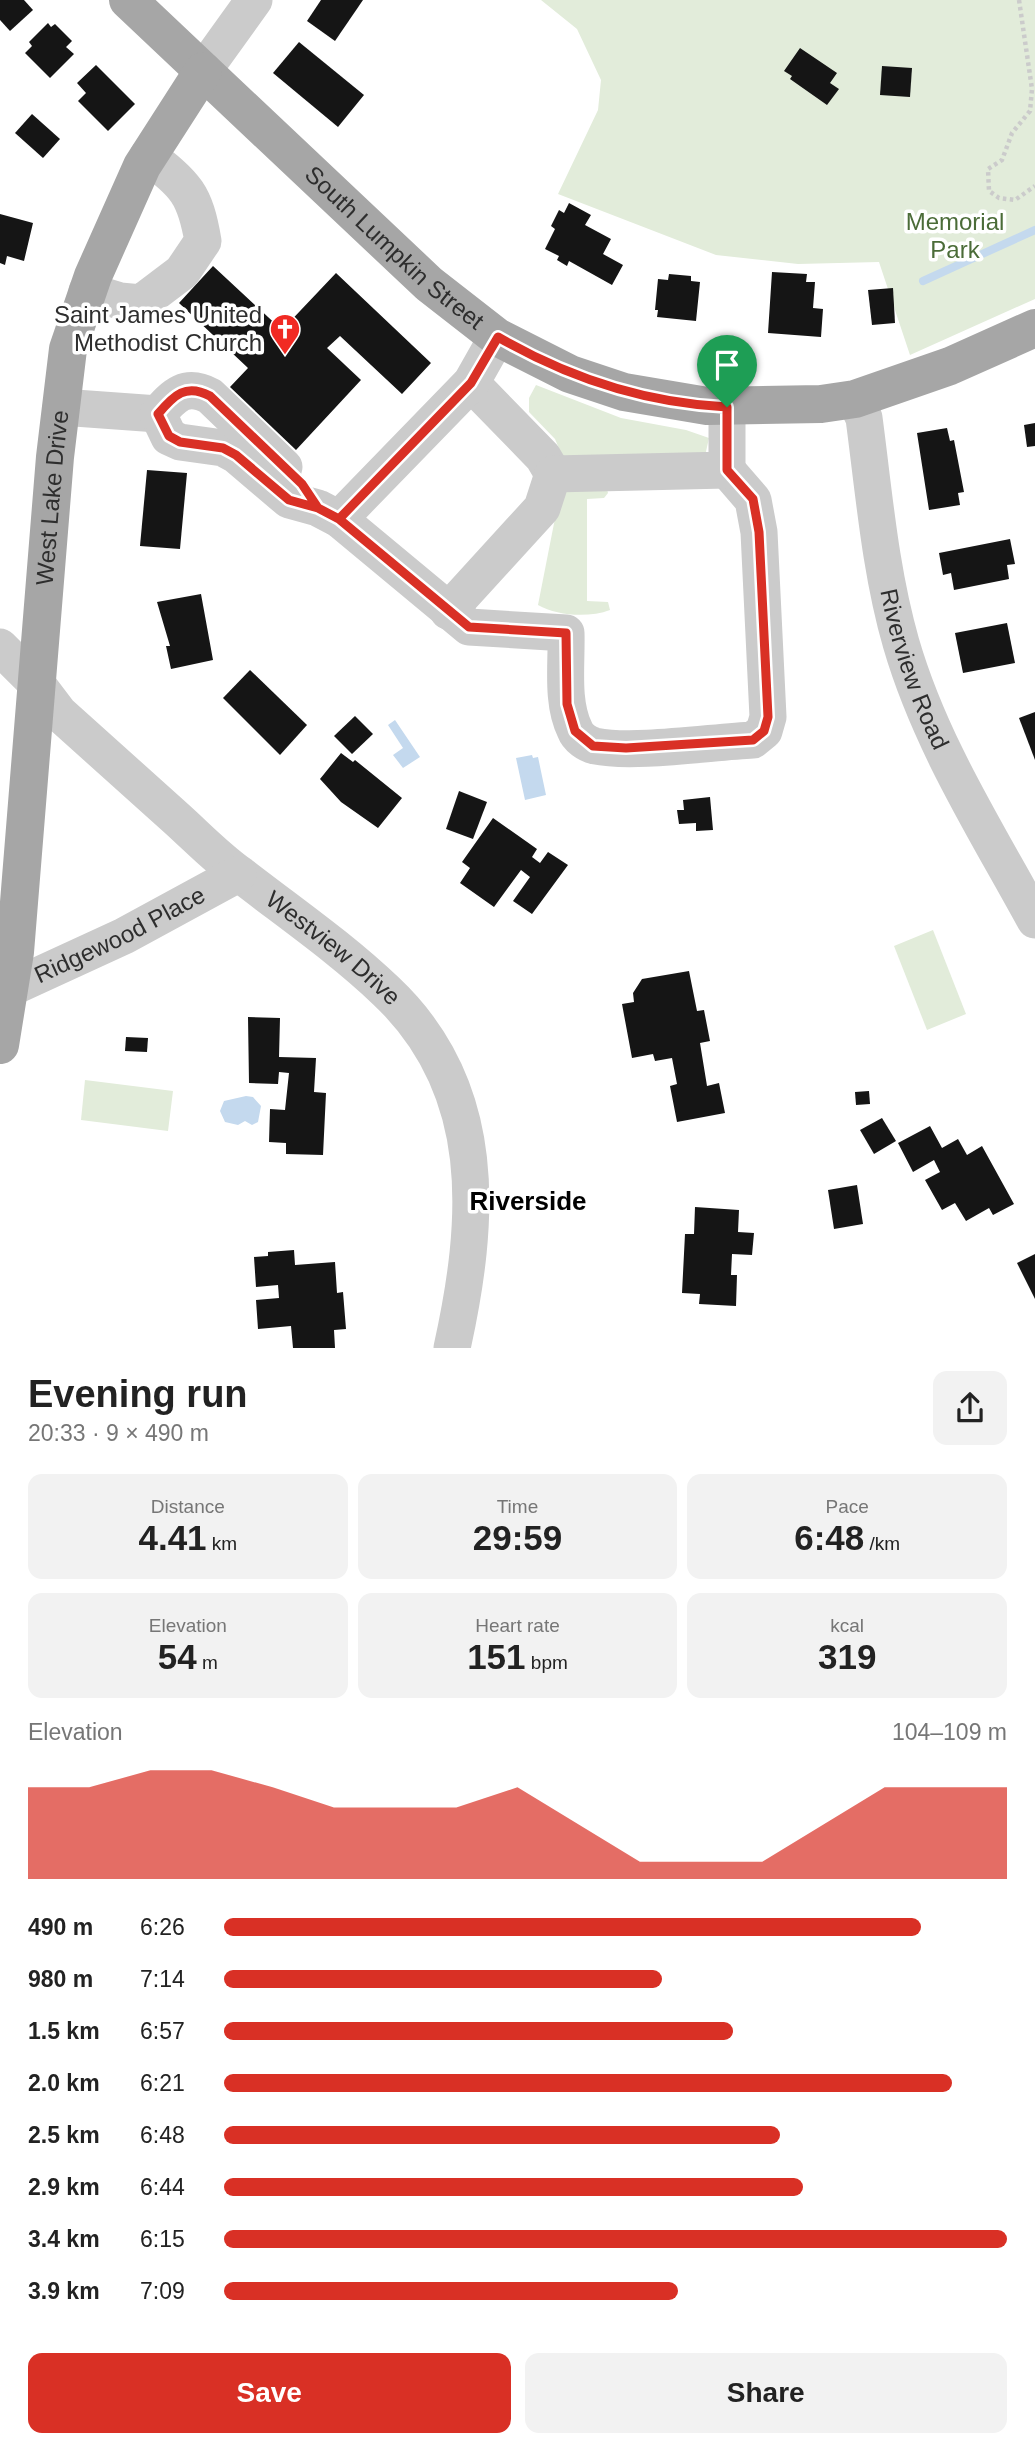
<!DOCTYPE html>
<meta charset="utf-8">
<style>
:root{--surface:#fff;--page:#f2f2f2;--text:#222;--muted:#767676;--accent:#d93025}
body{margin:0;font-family:Helvetica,sans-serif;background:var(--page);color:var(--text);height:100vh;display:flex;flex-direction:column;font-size:26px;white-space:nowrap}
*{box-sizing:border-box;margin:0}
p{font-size:23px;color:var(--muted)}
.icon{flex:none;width:38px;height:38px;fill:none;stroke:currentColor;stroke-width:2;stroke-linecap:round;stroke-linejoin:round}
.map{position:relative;height:1348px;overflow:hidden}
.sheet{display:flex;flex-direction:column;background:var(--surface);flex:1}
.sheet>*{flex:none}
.pin{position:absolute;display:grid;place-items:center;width:60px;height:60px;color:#fff;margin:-72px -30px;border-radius:50% 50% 50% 0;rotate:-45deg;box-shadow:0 0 7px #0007}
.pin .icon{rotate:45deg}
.round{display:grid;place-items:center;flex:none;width:74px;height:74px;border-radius:14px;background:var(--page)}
.head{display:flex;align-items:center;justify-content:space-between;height:119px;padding:0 28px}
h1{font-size:38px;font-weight:800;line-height:52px}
.stats{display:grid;grid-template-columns:repeat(3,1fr);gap:10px;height:119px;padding:7px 28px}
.stats div{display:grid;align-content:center;border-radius:14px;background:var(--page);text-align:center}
.stats b{font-size:35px;font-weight:800}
.stats small{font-size:19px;font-weight:400}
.stats p{font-size:19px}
.chart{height:196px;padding:14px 28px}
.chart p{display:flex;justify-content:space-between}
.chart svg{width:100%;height:126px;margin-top:7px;fill:var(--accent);opacity:.7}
.action{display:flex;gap:14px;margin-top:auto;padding:14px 28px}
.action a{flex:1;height:80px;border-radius:14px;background:var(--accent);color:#fff;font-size:28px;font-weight:800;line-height:80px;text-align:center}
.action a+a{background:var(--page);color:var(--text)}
ul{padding:0 28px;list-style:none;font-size:23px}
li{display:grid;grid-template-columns:112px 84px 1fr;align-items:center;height:52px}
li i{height:18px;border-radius:9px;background:var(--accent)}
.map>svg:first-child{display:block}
</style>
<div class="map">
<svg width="1035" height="1348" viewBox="0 0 1035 1348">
<rect width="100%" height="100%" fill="#fff"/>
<g fill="#e2ecda">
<path d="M541,0H1035V299L910,355L879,262L798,264L716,255L558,194L598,110L601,80L577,29Z"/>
<path d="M536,385L621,418L686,430L709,438L705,456L563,458L555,439L529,412V398Z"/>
<path d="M606,485L608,493L604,498L587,499V601L608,602L610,610C589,618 557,616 538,605L559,498L565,489Z"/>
<path d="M933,930L966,1014L927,1030L894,946Z"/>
<path d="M85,1080L173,1091L168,1131L81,1120Z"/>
</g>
<g fill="#c4d9ee">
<path d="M395,720L420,757L403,768L393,755L403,748L388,725Z"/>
<path d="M532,755L533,758L538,757L546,795L525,800L516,758Z"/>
<path d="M246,1096L253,1097L261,1106L258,1122L252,1125L245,1121L238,1125L225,1122L220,1111L224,1101Z"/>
</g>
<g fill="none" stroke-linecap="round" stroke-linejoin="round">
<path stroke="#c4d9ee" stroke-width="8" d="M923,281L1035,230"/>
</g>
<g fill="#151515">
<path d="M0,0H24L33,10L10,31L0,20Z"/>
<path d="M321,0H363L335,41L307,21Z"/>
<path d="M48,23L51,27L55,24L72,41L66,47L74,54L50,78L25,53L32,46L29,42Z"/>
<path d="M299,42L364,95L338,127L273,73Z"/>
<path d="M800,48L837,73L830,83L839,89L827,105L790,79L792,76L784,71Z"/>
<path d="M96,65L135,104L108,131L78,101L86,93L77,83Z"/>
<path d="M882,66L912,68L910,97L880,95Z"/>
<path d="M32,114L60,139L43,158L15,133Z"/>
<path d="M569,203L591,215L585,225L611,239L603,254L623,265L612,285L569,261L567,266L557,260L559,256L545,249L555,229L551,226L559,210L564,213Z"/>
<path d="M0,214L33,223L24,261L7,256L5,265L0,263Z"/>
<path d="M213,266L282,330L336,273L431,363L402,394L340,336L327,348L361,380L296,450L230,387L248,368L179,303Z"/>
<path d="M772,272L807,274L806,282H815L813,308L823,309L821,337L768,333Z"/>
<path d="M669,274L691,276V281L700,282L696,321L657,317L658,310H655L658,279L668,280Z"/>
<path d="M893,288L895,323L872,325L868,290Z"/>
<path d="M1035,423V446L1027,447L1024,425Z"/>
<path d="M947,428L950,441L954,440L964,492L958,493L960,505L929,510L917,433Z"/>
<path d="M147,470L187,473L180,549L140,546Z"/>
<path d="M1010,539L1015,564L1007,565L1009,579L954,590L951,573L943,575L939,553Z"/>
<path d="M201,594L213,660L171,669L166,646H170L157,602Z"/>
<path d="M1007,623L1015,663L963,673L955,633Z"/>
<path d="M250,670L307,725L280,755L223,698Z"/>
<path d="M1035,712V760L1019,718Z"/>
<path d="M355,716L373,734L352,754L334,736Z"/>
<path d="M341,753L353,762L355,760L402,798L378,828L341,802L320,779Z"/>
<path d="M459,791L487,802L473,839L446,829Z"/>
<path d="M710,797L713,830L696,831V823L679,824L677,810H684L683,800Z"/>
<path d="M493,818L537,849L532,857L540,863L548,852L568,865L532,914L513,901L530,877L521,870L494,907L460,883L470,868L462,862Z"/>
<path d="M689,971L697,1011L704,1010L710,1041L700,1043L707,1086L719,1083L725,1113L677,1122L670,1086L677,1084L672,1058L655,1061L653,1054L632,1058L622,1004L634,1002L633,993L642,979Z"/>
<path d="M248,1017L280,1018L279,1057L316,1058L314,1092L326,1093L323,1155L286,1154V1143L269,1142L270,1109L285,1110L289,1073L279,1072L278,1084L249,1083Z"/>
<path d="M126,1037L148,1038L147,1052L125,1051Z"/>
<path d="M869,1091L870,1104L856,1105L855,1092Z"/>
<path d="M882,1118L896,1141L874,1154L860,1130Z"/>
<path d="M930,1126L942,1148L958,1139L967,1155L982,1146L1014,1204L993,1215L989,1208L966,1221L955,1203L942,1210L925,1180L940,1172L934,1160L913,1172L898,1143Z"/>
<path d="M857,1185L863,1224L834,1229L828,1190Z"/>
<path d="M695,1207L739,1210L738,1232L754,1233L752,1255L732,1254L731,1275H737L736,1306L699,1304L700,1294L682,1293L685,1234H694Z"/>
<path d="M294,1250L295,1265L335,1262L337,1293L343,1292L346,1329L334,1330L335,1348H293L291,1326L258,1329L256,1300L279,1298L278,1285L256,1287L254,1257L268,1256V1252Z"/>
<path d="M1035,1254V1299L1017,1263Z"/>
</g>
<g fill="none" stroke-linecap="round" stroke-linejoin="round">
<path stroke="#cbcbcb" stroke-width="4.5" stroke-dasharray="3.5 3.5" stroke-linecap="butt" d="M1019,0L1032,89L1030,111L1012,133L1002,160L988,169L989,191L999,198L1015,200L1035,186"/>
<g stroke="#cbcbcb" stroke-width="37">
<path d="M203,71L254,0"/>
<path d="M87,291L120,301L141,303L182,272L203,241C195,194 186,185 148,156"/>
<path d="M471,383L543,457L553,474"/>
<path id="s1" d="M855,399L864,418C874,493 880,570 901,643C930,743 986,830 1035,920"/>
<path d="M61,407L158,414"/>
<path d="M158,414L169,437L180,442L223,448L236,455L289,500L318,508L339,519L469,627L566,633C567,663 561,702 575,730C578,738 587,744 595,746C633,754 711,742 753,740L764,731L768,717L759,532L753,500L727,470"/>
<path d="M158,414C174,395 186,383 210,396L284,467"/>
<path d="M339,519L471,383L497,337"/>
<path d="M448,611L542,508L553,474L727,470V407"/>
<path id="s2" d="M0,647L37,684L59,713C98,748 138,784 177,819C198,838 218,859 241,875C290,913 341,948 386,991C490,1089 480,1221 452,1348"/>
<path id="s3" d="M0,993L124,936L238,874"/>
</g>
<g stroke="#a6a6a6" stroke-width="38">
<path id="s4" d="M128,0L429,284L497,337L570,374L624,392L707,406L821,404L855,399L950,366L1035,328"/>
<path id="s5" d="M0,1045L15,952L55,457L68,349L93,276L142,166L203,71"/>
</g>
</g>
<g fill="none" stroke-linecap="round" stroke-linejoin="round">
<g stroke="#fff" stroke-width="14">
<path id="route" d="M727,407C645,403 569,378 498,337L471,383L339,519L318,508L302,484L210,396C186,383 174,395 158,414L169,436L180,442L223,448L236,455L289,500L318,508L339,519L469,627L566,633L567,704L575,731L593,746L626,748L753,740L764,731L768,717L759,532L753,499L727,470V407"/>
</g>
<use href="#route" stroke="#d93025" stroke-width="9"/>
</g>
<defs>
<g id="church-pin" transform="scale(1.575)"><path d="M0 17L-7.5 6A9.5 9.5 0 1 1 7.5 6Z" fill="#f12a23" stroke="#fff"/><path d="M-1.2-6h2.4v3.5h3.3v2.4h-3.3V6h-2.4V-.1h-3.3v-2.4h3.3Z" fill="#fff"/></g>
</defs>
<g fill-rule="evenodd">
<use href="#church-pin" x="285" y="329"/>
</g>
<g text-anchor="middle" stroke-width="7" stroke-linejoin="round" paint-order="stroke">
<g font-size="24" fill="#4b6c38" stroke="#fff">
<text x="955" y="230">Memorial<tspan x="955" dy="28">Park</tspan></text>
</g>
<g font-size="24" fill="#2e2e2e" stroke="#fff">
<text dy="8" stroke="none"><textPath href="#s4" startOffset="364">South Lumpkin Street</textPath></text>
<text dy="8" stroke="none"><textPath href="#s5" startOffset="550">West Lake Drive</textPath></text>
<text dy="8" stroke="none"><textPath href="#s1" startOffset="278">Riverview Road</textPath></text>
<text dy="8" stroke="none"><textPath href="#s3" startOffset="133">Ridgewood Place</textPath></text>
<text dy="8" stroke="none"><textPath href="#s2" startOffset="450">Westview Drive</textPath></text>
</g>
<g font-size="24" fill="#2e2e2e" stroke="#fff" text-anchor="end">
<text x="262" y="323">Saint James United<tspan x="262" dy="28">Methodist Church</tspan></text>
</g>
<g font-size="26" font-weight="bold" fill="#000" stroke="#fff">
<text x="528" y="1210">Riverside</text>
</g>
</g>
</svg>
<div class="pin" style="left:727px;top:407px;background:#1e9e55"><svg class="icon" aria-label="arrive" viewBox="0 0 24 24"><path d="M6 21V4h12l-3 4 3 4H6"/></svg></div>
</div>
<section class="sheet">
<div class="head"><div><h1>Evening run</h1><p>20:33 · 9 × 490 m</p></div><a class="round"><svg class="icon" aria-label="share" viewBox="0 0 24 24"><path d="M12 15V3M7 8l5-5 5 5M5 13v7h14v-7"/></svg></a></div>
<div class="stats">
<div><p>Distance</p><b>4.41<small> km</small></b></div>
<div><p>Time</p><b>29:59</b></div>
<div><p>Pace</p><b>6:48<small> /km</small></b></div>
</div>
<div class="stats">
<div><p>Elevation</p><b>54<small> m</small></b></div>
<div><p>Heart rate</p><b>151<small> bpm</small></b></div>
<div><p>kcal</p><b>319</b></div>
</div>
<div class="chart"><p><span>Elevation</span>104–109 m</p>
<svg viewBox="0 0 160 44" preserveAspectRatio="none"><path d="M0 44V12L10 12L20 6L30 6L40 12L50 19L60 19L70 19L80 12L90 25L100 38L110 38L120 38L130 25L140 12L150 12L160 12V44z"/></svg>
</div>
<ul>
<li><b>490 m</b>6:26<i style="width:89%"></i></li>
<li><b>980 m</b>7:14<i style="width:56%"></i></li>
<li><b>1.5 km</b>6:57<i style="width:65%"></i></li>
<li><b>2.0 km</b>6:21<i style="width:93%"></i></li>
<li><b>2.5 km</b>6:48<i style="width:71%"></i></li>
<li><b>2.9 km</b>6:44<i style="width:74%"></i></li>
<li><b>3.4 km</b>6:15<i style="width:100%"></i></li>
<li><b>3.9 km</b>7:09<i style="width:58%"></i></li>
</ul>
<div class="action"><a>Save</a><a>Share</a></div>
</section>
